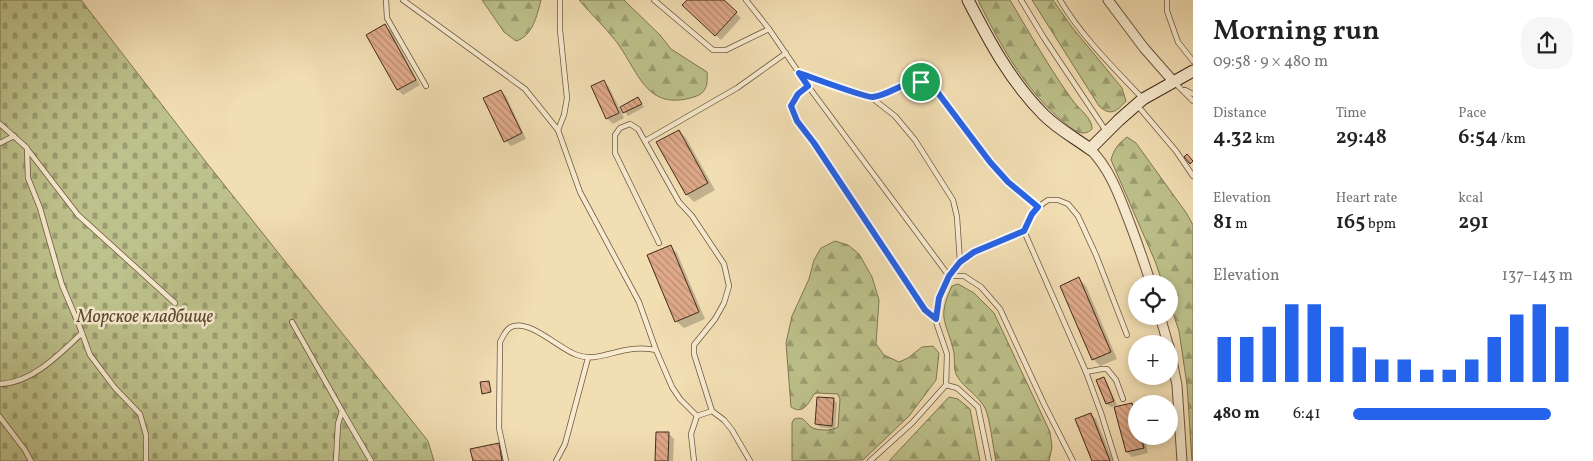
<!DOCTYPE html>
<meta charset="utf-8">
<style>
:root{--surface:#fff;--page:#f6f6f6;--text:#222;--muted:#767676;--accent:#2563eb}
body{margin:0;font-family:Vollkorn,serif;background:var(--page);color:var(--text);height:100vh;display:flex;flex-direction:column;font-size:19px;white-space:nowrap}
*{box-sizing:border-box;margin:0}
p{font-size:16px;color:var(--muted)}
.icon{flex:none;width:28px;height:28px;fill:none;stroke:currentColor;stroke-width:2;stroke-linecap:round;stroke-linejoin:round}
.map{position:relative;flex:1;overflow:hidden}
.details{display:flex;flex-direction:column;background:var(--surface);width:400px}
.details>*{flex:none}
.controls{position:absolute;left:1128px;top:275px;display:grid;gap:10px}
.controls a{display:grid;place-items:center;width:50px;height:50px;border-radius:50%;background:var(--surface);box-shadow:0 2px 8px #0003;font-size:25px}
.pin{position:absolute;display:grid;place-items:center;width:42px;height:42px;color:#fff;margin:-21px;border:2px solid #fff;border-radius:50%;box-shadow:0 1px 5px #0007}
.round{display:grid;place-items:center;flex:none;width:52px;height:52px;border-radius:20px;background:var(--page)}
.summary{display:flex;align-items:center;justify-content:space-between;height:85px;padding:0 20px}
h1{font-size:28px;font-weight:600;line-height:38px}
.stats{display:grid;grid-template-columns:repeat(3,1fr);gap:8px;height:85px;padding:5px 20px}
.stats div{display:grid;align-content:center}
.stats b{font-size:21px;font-weight:600}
.stats small{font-size:14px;font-weight:400}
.stats p{font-size:14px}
.chart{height:140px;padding:10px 20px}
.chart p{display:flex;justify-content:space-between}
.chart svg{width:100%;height:90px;margin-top:5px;stroke:var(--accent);stroke-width:6}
ul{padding:0 20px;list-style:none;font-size:16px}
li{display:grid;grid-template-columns:80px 60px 1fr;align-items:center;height:38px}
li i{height:12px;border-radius:6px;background:var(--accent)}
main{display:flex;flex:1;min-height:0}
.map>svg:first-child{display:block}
</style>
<main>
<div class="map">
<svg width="1193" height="461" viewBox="0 0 1193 461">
<defs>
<pattern id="forest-firs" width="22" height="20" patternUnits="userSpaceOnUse" patternTransform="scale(1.25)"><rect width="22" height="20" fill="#bdc18b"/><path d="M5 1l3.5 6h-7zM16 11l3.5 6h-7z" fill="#9b9d71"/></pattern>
<pattern id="cemetery-stones" width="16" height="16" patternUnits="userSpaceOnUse" patternTransform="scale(1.25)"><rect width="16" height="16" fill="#bdc18b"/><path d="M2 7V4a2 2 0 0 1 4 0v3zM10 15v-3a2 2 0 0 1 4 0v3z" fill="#9b9d71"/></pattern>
<pattern id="building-back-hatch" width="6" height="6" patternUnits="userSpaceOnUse" patternTransform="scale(1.25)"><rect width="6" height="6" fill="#e0aa8a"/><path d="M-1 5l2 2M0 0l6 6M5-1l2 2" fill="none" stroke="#b78b70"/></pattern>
</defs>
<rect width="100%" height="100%" fill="#f2deb3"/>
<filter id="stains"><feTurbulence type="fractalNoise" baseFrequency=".004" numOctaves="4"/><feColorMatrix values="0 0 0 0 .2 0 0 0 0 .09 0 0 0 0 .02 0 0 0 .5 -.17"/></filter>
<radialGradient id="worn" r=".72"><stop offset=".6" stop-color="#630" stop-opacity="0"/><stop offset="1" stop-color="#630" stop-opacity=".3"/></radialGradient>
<g fill="url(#forest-firs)" stroke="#807653">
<path d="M482,0H541C537,15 533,36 516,41L504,32Z"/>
<path d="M579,0H624L660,35L671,49L707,72C708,84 707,93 694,97C645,112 639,71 615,40C604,26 591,14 579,0Z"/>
<path d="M978,0H1010C1030,34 1050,69 1073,101C1079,109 1093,119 1092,129C1083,138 1074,130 1066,124C1026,92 1000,45 978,0Z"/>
<path d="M1032,0H1053L1071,26L1122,88L1126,101C1117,111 1111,117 1099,106Z"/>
<path d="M1127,137L1136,143L1187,214L1193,225V461H1192L1187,385L1179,331L1169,301V284H1163L1155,261L1111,160C1114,149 1118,144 1127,137Z"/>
<path d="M835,241L848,245L859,254L872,277L879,300L876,344L884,355L899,362L908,358L922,347L933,346L939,353L936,380L909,416L863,460L792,461V423L794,419C804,416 804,421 811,427C817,431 833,431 838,427L840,399L838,394L817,393L814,394C808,404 803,415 791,407L786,343L792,316L809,279L814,260L821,248Z"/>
<path d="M958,284L974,293L994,313L1050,432L1052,447L1049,461H996C993,448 990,418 985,408C978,395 964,388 957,376C953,369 955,360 954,353C947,321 936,320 952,286Z"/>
<path d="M949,397L958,399L970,409L980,461H889Z"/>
</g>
<path fill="url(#cemetery-stones)" stroke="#807653" d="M0,0H81L206,162L428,441L434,461H0Z"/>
<g fill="#0003">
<path d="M689,0H722L741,18L721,40L684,5Z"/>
<path d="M385,26L391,31L420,85L403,95L398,90L368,36Z"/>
<path d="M604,82L609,87L624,118L613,124L607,118Z"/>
<path d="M501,91L506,96L526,139L511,146L506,141Z"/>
<path d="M638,98L644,107L628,116L621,107Z"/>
<path d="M679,131L686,138L715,190L694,202L687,195L658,143Z"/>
<path d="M670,246L677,253L705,319L684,328L676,321Z"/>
<path d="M1079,279L1086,286L1117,359L1100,366L1093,359Z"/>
<path d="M1103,379L1107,382L1117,405L1111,407L1107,404L1098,381Z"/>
<path d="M834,400L837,403L835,429L820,427L816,424Z"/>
<path d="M1144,401L1147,404H1136V403Z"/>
<path d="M1132,404L1136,409V436H1144L1148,453L1132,457L1127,452Z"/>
<path d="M1090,414L1096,419L1113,461H1093Z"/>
<path d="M668,433L674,439L673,461H656Z"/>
<path d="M1147,436H1158L1159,440L1151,442Z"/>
<path d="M498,444L506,452L507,461H474Z"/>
</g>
<g fill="url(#building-back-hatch)" stroke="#422a1b">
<path d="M687,0H724L737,12L715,36L682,5Z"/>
<path d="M385,24L416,80L397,90L366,35Z"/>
<path d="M604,80L619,113L606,119L591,86Z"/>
<path d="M501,90L522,133L504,142L483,98Z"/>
<path d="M638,97L642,104L623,113L620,107Z"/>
<path d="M679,130L708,183L686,195L656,142Z"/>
<path d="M1187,154L1193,161L1190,164L1184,157Z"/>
<path d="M671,245L699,312L675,322L647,255Z"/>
<path d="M1079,277L1111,352L1092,360L1060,286Z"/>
<path d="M1104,377L1114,401L1106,404L1096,380Z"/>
<path d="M489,381L491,392L482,394L480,382Z"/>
<path d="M817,397L834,398L832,426L815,424Z"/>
<path d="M1132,403L1136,419V436H1141L1144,448L1126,452L1114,407Z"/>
<path d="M1091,413L1110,461H1092L1075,419Z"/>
<path d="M656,432H669L668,461H655Z"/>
<path d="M499,443L502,461H473L470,449Z"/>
</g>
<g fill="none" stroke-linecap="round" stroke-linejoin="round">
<g stroke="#6e5741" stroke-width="6">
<g id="lane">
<path d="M386,0L387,18L426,86"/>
<path d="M403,0L525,89L558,130L580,192L639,302L656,350"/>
<path d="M654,0L713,50H726L769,29"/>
<path d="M746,0L769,29L808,86L949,276L939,298L935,319L947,354L946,385L912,423L870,461"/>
<path d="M1021,0L1044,38L1106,131"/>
<path d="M1060,0C1082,37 1113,67 1142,98"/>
<path d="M1167,0V11L1178,42L1193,61"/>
<path d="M800,73L872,98L895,116L915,140L953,200L957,217L960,262"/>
<path d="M1174,82L1193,101"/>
<path d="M808,86L797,94L791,106L797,121L814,143L925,310L935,319"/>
<path d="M1185,90L1193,94"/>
<path d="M872,98C884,93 909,80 921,82C926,83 931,86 935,89L990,163L1008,182L1038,207"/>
<path d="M1137,105L1176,151L1193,176"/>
<path d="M0,124L27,148L28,178L40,208L62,285L79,325L90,355L115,388L140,414L146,435V461"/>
<path d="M558,130L564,115L567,98L560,30V0"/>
<path d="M645,141L737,88L786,53"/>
<path d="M0,143L14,136"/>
<path d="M28,150L78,215L175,303"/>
<path d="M1024,231L1086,372L1101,413L1116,461"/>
<path d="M659,243L615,153V135L620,128L630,124L638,129L679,202L692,216L724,264L729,286L724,303L715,319L694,345V354L712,411L724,420L732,430L750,461"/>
<path d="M949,276L960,262L974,252L1024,231L1032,214L1038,207L1048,200H1058L1068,204L1078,216L1096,255L1127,335"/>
<path d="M949,276H964L981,287L1000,309L1044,404L1073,461"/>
<path d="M292,322L342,411"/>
<path d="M1086,372L1102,369H1107L1116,380L1123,399"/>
<path d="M0,384C32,383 60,354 82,333"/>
<path d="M946,385L957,388L978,407L989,461"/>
<path d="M0,417L25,450L31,461"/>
<path d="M336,461L338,424L342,411L371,461"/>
<path d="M506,461L499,428L500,342C503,337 505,330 511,327C529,318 559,349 577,355C594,361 609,353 626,350C636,348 646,348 656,350L672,387L680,399L697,416L712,411"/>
<path d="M556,461L565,444L588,358"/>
<path d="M694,461L691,434L697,416"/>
</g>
</g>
<g stroke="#6e5741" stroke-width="11">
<g id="street">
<path d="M1108,0L1144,48L1173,81"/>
<path d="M1090,149C1110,169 1119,195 1129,221C1137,242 1144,262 1151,284"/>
<path d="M1160,316L1168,344"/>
<path d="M1169,346L1177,385L1182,461"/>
</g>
</g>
<g stroke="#422a1b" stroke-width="13">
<path id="secondary" d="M968,0C989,41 1011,82 1044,115C1058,129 1075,138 1090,149L1119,120L1143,99L1193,71"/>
</g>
<use href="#lane" stroke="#f7eace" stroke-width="4.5"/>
<use href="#street" stroke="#f7eace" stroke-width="9"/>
<use href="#secondary" stroke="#f7eace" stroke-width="11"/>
</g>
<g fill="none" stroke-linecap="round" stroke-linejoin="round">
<g stroke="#fff" stroke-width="10">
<path id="route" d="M799,73C811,77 866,98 873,97C896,94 911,71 935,89L990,162L1008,182L1038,207L1032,214L1024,231L974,252L960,262L949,276L939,298L936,319L925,310L814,143L797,121L791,106L798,94L808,86Z"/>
</g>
<use href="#route" stroke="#2563eb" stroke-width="6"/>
</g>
<g text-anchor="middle" stroke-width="5" stroke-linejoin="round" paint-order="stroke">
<g font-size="18" font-style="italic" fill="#5b4831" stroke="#f7eace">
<text x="145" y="322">Морское кладбище</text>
</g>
</g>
<rect width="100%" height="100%" filter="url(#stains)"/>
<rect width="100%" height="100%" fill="url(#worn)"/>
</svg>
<div class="controls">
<a><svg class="icon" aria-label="locate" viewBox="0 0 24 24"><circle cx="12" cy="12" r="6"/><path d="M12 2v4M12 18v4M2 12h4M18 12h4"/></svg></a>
<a>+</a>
<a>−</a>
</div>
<div class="pin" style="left:921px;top:82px;background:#1e9e55"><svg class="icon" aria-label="arrive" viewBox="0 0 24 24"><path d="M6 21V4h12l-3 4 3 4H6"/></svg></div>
</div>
<section class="details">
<div class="summary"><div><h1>Morning run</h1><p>09:58 · 9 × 480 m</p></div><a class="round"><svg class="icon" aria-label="share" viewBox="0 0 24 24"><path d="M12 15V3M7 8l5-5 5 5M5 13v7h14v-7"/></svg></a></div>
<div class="stats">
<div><p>Distance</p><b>4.32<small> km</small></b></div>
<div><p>Time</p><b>29:48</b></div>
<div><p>Pace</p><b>6:54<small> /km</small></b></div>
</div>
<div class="stats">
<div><p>Elevation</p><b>81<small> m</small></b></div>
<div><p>Heart rate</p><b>165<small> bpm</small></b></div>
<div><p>kcal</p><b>291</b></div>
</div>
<div class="chart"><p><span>Elevation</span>137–143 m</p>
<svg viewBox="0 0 160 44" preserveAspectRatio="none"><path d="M5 44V22M15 44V22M25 44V17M35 44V6M45 44V6M55 44V17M65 44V27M75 44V33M85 44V33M95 44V38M105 44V38M115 44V33M125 44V22M135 44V11M145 44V6M155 44V17"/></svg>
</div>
<ul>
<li><b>480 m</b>6:41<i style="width:90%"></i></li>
</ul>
</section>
</main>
